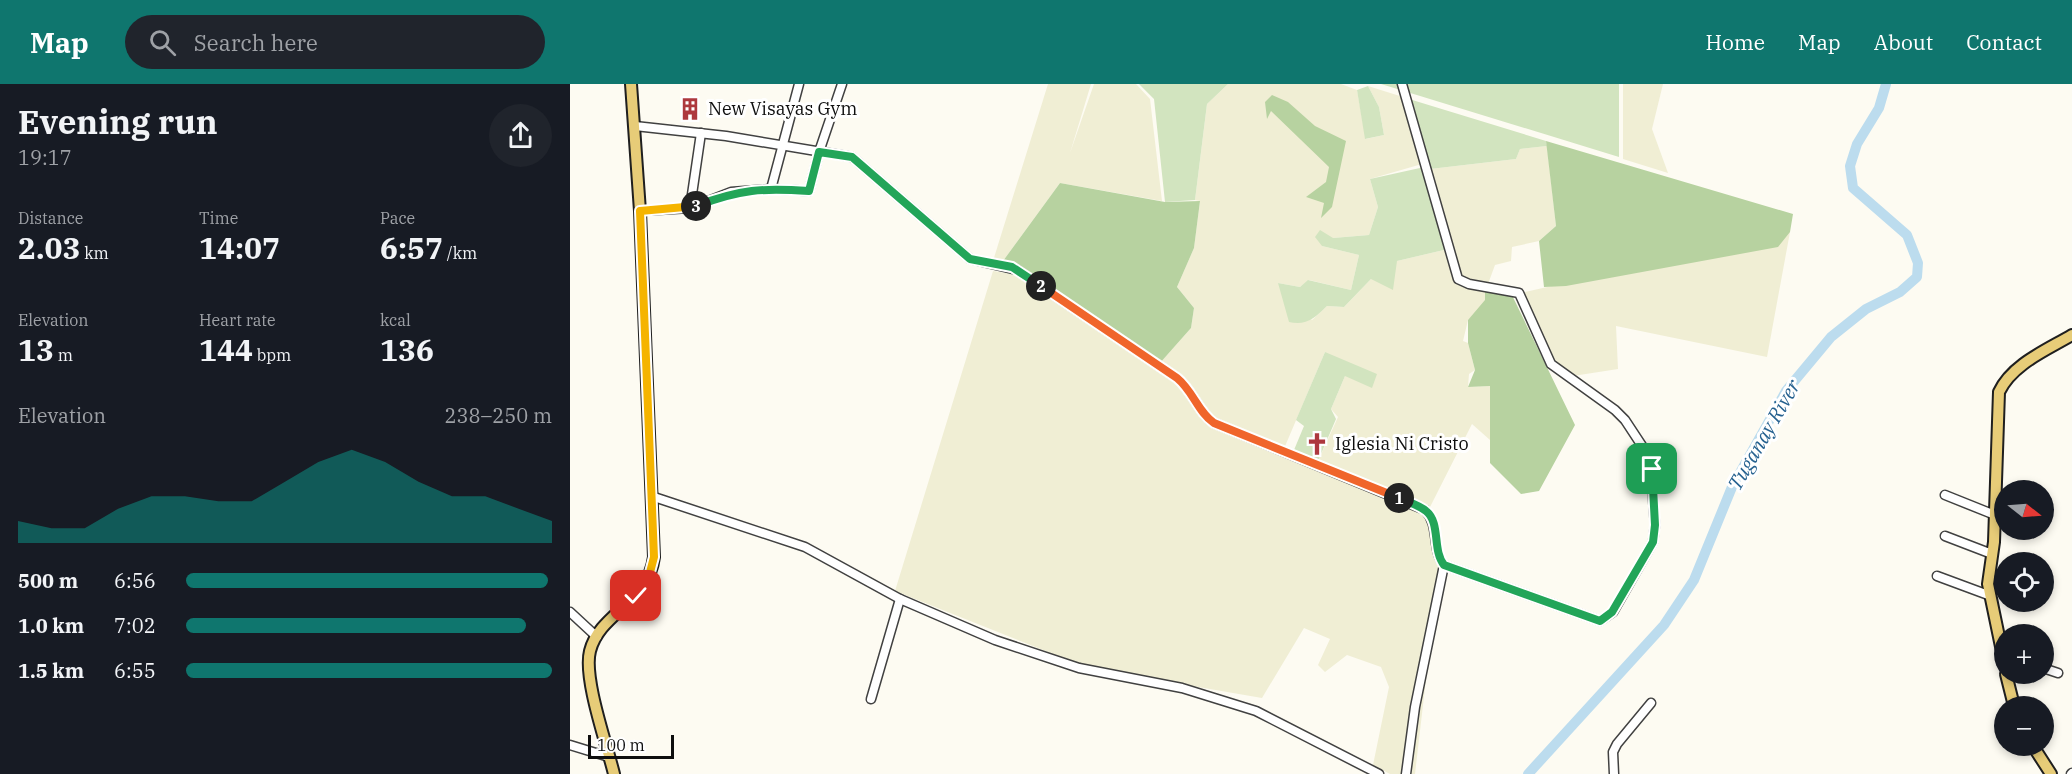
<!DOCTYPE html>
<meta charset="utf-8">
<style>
:root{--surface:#171b24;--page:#20242c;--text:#f1f3f6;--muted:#9ea1a6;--accent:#0f766e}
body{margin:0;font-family:"IBM Plex Serif",serif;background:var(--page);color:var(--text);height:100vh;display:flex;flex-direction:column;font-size:22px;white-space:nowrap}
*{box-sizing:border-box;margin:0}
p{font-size:20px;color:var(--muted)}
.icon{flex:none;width:33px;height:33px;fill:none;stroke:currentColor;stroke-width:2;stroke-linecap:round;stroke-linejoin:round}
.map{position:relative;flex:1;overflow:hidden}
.panel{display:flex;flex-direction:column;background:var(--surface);width:570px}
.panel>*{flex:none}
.needle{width:39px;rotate:107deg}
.tools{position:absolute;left:1424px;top:396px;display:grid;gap:12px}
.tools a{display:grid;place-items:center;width:60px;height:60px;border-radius:50%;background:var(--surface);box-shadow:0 3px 9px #0003;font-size:30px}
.scale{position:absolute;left:18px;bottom:15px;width:86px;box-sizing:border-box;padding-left:6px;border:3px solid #0e0e0e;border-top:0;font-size:16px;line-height:21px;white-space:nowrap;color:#0e0e0e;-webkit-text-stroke:4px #fff;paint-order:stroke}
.pin{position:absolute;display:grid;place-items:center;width:51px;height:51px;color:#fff;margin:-26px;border-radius:12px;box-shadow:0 3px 9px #0006}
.km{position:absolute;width:30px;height:30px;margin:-15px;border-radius:50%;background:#222;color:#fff;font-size:16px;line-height:30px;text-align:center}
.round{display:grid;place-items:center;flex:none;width:63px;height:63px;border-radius:32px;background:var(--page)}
.headline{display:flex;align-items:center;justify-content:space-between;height:102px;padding:0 18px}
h1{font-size:33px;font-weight:700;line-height:45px}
.figures{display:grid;grid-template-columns:repeat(3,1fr);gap:9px;height:102px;padding:6px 18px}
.figures div{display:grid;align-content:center}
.figures b{font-size:30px;font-weight:700}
.figures small{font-size:16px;font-weight:400}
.figures p{font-size:16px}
.chart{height:168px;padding:12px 18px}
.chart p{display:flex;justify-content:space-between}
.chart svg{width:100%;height:108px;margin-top:6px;fill:var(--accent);opacity:.7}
ul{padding:0 18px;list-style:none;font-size:20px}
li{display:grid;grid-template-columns:96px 72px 1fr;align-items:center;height:45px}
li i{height:15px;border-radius:8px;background:var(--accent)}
header{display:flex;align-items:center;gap:36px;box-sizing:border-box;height:84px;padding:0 30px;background:var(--accent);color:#fff}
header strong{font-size:28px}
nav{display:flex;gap:33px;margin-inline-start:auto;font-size:21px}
.search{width:420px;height:54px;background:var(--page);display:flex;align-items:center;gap:15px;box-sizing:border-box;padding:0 21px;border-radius:33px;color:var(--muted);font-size:22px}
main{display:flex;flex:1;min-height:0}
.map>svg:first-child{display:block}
</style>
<header>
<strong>Map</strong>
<div class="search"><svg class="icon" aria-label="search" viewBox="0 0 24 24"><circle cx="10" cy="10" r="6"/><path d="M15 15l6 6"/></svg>Search here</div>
<nav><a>Home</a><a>Map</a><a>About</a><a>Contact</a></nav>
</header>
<main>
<section class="panel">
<div class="headline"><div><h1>Evening run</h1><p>19:17</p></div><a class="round"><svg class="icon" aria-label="share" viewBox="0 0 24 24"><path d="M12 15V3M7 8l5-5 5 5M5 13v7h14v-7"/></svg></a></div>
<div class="figures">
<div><p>Distance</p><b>2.03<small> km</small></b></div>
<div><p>Time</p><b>14:07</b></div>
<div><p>Pace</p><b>6:57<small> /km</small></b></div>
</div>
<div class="figures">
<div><p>Elevation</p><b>13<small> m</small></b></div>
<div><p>Heart rate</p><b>144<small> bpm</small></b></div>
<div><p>kcal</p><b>136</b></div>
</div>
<div class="chart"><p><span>Elevation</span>238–250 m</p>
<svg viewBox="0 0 160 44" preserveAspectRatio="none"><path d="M0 44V35L10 38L20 38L30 30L40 25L50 25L60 27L70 27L80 19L90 11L100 6L110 11L120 19L130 25L140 25L150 30L160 35V44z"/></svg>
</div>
<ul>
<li><b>500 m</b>6:56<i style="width:99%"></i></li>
<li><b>1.0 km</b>7:02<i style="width:93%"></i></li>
<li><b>1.5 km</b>6:55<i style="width:100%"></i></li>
</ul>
</section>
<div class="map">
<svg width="1502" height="690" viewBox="0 0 1502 690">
<rect width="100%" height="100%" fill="#fdfbf2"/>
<g fill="#f0eed4">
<path d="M478,0H521L500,69L524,0H566L580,15L592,117L490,99L433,177H423Z"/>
<path d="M658,0H771L787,6L796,55L814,51L809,23L798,2L833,13L852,80L800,95L808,123L799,151L763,154L752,162L789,171L781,206L739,196L730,203L708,199L742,236L757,222L774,223L802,194L827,177L878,165L888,198L915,206V220L898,236L893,257L898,259L905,286L899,290L898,303L920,302V356L902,340L859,425L748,377L768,333L761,325L775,292L755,268L713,367L641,337L626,311L590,279L621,244L624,224L607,203L624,164L630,117L625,116L637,20Z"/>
<path d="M1053,0H1093L1082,45L1098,89L1053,75Z"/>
<path d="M977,62L986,142L969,157L942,163L941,177L925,181L918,200L890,196L860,85L946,75L950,65Z"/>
<path d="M1220,148L1197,273L1046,242L1048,285L1003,292L983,282L951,209Z"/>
<path d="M423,187L448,191L612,301L636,339L857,428L869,483L845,690H820L803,681L819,603L811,583L777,571L755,588L748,581L760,555L734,544L692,614L518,584L325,507Z"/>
</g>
<g fill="#d2e4bf">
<path d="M569,0H658L637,20L625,116L595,118L584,15Z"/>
<path d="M811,0H1049V73Z"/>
<path d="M798,2L809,23L814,51L795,55L787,6Z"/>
<path d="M839,15L976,57L977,62L950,65L946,75L860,85L878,165L827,177L823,206L801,195L774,223L757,222C745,234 736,242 719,238L708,199L730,203L738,196L781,206L789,171L752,162L745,153L750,146L763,154L799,151L808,123L800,95L859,82Z"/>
<path d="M755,268L807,290L802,304L775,292L761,325L766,335L748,377L724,366L734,342L726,336Z"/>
</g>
<g fill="#b7d2a0">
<path d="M702,11L718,18L745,42L776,57L762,123L751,134L754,119L736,113L756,98L759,83L701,27L697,35L695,18Z"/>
<path d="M976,57L1223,130L1220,148L1208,163L996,202L974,203L969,157L986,142Z"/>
<path d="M490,99L595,118L630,117L624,164L607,203L624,224L621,244L590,279L433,177Z"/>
<path d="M939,205L1005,341L969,407L951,410L920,379V302L898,303L905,286L898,259V236L915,216V206Z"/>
</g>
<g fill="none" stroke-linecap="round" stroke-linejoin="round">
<path stroke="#bcdcee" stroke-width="10" d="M958,690L1094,541L1124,496L1162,403L1216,307L1261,253L1296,225L1330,208L1347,193L1348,179L1337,151L1283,104L1280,82L1287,60L1309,24L1316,0"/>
<g stroke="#414141" stroke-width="11">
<g id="minor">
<path d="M65,42L156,52L282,73L400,175L447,186L607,294C623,307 628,328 644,339L855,426C870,441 861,465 874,481L1030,537L1043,528L1083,458L1085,441L1080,374L1055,336L1045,326L981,280L949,209L899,200L888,195L832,0"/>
<path d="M201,105L229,0"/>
<path d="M120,124L131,49"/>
<path d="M70,127L120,124L161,108L201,105L239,107L249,68L272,0"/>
<path d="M1375,411L1425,431"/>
<path d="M81,412L235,463L330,515L425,556L509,584L612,604L686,627L809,690"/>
<path d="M1375,452L1422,470"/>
<path d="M1367,492L1421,512"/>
<path d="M0,528L27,553"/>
<path d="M1473,584L1488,589"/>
<path d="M301,615L330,515"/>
<path d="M0,661L39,673"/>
<path d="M836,690L845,623L874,481"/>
<path d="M1044,690L1043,668L1047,660L1081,619"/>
<path d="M1501,690L1502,689"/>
</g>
</g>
<g stroke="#1f1f1f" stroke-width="14">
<g id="major">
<path d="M1434,577L1418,500L1424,458L1429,308C1442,280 1477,266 1502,251"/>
<path d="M1436,590L1444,622"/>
<path d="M1463,662L1481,690"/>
<path d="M44,690C37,661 13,594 20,567C30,528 78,520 84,473L70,127L61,0"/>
</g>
</g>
<use href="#minor" stroke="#fff" stroke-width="8"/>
<use href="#major" stroke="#e7cc78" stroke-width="10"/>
</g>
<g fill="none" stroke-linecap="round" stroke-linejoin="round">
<g stroke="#fff" stroke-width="12">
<path id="split-1" d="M829,414C838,418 849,421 856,427C871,439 862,466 874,481L1030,537L1042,528L1083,458L1085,441L1082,385"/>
</g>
<g stroke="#fff" stroke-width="12">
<path id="split-2" d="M471,202L607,294C623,307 628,328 644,339L829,414"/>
</g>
<g stroke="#fff" stroke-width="12">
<path id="split-3" d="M126,122C171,105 192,104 239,107L249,68L282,73L400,175L442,183L471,202"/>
</g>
<g stroke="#fff" stroke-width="12">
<path id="split-4" d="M66,512L78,496L84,473L70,127L126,122"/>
</g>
<use href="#split-1" stroke="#22a559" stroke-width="8"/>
<use href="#split-2" stroke="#f0652b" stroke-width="8"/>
<use href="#split-3" stroke="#22a559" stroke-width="8"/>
<use href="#split-4" stroke="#f5b400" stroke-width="8"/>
</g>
<defs>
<g id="building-bare" transform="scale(1.8)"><path d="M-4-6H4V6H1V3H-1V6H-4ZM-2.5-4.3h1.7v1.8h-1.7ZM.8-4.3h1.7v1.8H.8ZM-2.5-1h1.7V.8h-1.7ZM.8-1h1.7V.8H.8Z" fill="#ad383e" stroke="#fff" stroke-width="2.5" paint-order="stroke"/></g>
<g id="church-bare" transform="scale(1.8)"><path d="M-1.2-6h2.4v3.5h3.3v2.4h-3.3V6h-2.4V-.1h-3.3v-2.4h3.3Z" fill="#ad383e" stroke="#fff" stroke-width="2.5" paint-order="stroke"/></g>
</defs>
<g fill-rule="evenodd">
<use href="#building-bare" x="120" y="25"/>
<use href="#church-bare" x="747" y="360"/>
</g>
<g text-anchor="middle" stroke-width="6" stroke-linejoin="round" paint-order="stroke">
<g font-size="18" fill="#0e0e0e" stroke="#fff" text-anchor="start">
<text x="138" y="31">New Visayas Gym</text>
<text x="765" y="366">Iglesia Ni Cristo</text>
</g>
<g font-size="20" font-style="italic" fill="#276290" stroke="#fff">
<text transform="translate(1194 351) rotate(-60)" y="7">Tuganay River</text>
</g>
</g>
</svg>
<div class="tools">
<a><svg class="needle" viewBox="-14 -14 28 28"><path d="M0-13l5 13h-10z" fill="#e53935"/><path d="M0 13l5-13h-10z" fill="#9ea1a6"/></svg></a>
<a><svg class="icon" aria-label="locate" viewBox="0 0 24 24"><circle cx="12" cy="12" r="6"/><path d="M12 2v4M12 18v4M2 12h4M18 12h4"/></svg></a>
<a>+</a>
<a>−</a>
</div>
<div class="scale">100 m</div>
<div class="pin" style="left:1082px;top:385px;background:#1e9e55"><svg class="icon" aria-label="arrive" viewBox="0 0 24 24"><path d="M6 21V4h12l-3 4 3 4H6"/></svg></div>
<div class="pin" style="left:66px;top:512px;background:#d93025"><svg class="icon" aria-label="check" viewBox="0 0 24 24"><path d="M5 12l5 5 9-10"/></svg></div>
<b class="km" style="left:829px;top:414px">1</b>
<b class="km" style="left:471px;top:202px">2</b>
<b class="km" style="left:126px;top:122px">3</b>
</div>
</main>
